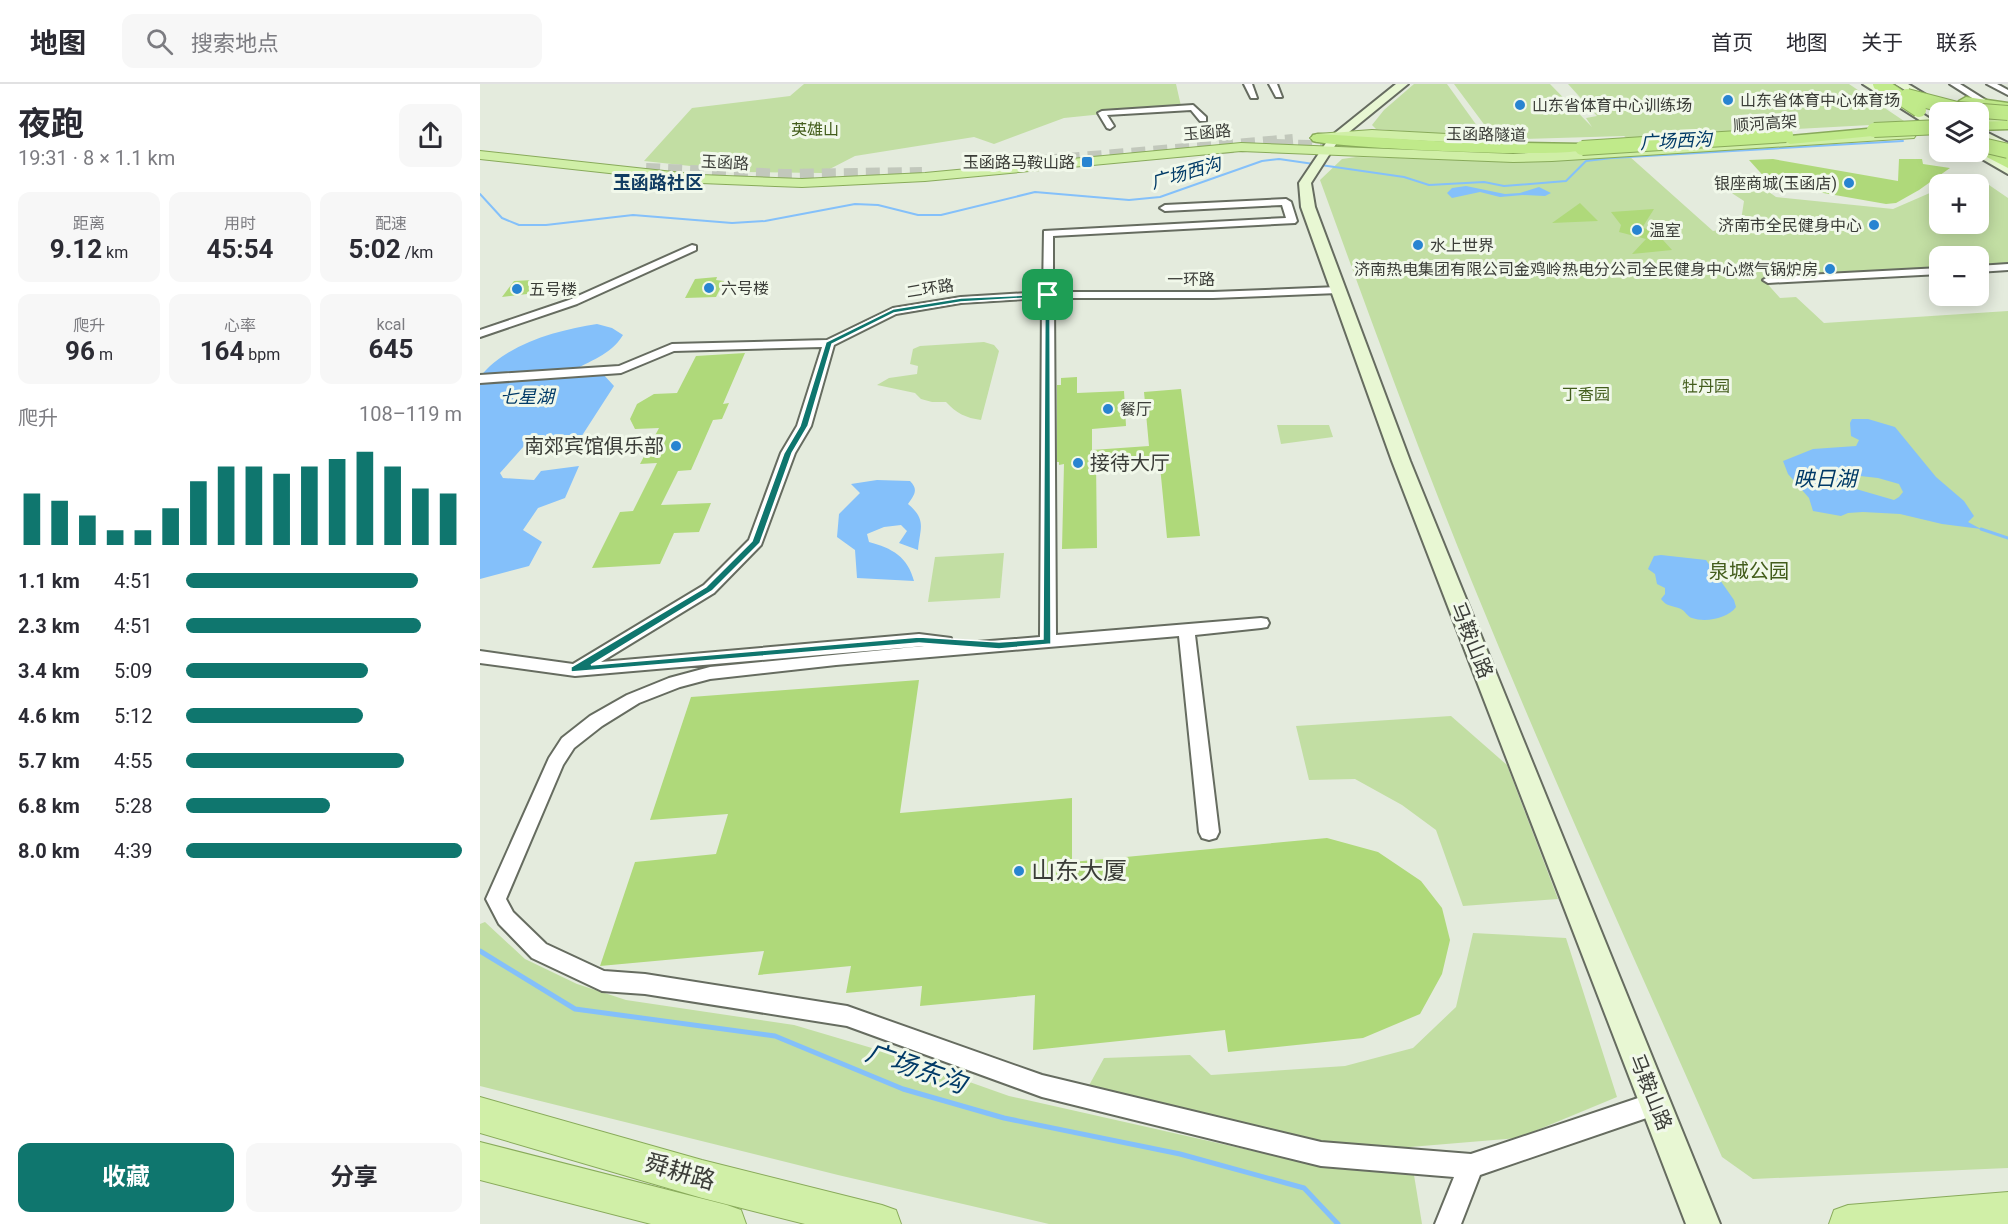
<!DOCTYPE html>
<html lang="zh">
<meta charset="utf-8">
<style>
:root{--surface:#fff;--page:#f7f7f7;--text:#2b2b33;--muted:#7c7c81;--line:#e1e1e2;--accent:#0f766e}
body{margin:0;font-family:Roboto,"Noto Sans SC",sans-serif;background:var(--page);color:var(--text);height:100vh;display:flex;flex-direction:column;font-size:22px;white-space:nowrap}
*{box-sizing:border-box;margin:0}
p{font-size:20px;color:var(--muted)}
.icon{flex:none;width:33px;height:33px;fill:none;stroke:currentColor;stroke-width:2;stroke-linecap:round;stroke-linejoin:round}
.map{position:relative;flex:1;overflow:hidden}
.sheet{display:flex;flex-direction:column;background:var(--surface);width:480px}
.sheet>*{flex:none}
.fabs{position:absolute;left:1449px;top:18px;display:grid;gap:12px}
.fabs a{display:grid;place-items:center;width:60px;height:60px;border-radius:12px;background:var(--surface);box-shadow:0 3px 15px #0003;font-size:30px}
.pin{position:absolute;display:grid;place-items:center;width:51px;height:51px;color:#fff;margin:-26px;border-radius:12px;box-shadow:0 3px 9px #0006}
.round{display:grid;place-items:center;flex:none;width:63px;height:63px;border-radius:12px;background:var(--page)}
.overview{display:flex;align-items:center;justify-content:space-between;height:102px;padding:0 18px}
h1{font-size:33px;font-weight:700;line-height:45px}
.figures{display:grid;grid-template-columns:repeat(3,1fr);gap:9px;height:102px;padding:6px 18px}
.figures div{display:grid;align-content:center;border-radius:12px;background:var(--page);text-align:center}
.figures b{font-size:26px;font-weight:700}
.figures small{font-size:16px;font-weight:400}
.figures p{font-size:16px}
.chart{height:168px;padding:12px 18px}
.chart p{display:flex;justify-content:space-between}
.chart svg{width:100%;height:108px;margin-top:6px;stroke:var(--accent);stroke-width:6}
.action{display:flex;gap:12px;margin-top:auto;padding:12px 18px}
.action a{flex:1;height:69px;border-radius:12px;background:var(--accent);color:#fff;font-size:24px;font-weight:700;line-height:69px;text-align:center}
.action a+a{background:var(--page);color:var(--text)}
ul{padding:0 18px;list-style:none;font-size:20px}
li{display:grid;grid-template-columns:96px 72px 1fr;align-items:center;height:45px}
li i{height:15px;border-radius:8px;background:var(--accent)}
header{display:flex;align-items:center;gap:36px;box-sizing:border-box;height:84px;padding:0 30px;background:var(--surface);border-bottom:2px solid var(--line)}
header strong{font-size:28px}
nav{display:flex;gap:33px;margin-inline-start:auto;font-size:21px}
.search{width:420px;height:54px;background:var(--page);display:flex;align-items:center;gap:15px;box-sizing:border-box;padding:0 21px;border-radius:12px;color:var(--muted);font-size:22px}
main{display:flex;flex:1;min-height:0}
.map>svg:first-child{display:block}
</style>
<header>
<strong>地图</strong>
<div class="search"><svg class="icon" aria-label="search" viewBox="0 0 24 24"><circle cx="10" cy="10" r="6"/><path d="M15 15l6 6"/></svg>搜索地点</div>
<nav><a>首页</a><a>地图</a><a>关于</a><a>联系</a></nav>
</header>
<main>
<section class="sheet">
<div class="overview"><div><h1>夜跑</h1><p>19:31 · 8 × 1.1 km</p></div><a class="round"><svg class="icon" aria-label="share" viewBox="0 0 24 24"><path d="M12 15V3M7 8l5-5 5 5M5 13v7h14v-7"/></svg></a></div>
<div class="figures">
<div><p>距离</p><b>9.12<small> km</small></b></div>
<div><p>用时</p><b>45:54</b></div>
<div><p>配速</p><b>5:02<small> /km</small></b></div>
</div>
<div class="figures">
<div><p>爬升</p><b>96<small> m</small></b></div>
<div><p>心率</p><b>164<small> bpm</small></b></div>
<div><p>kcal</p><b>645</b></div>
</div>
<div class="chart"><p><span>爬升</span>108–119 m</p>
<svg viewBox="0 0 160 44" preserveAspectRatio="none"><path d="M5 44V23M15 44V26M25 44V32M35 44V38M45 44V38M55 44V29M65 44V18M75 44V12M85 44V12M95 44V15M105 44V12M115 44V9M125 44V6M135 44V12M145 44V21M155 44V23"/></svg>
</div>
<ul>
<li><b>1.1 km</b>4:51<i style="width:84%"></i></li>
<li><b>2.3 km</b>4:51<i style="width:85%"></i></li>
<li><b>3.4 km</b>5:09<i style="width:66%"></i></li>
<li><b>4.6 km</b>5:12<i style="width:64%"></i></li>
<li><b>5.7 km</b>4:55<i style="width:79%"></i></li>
<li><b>6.8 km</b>5:28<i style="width:52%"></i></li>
<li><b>8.0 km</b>4:39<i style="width:100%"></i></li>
</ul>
<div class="action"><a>收藏</a><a>分享</a></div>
</section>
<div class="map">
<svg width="1528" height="1140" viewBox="0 0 1528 1140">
<rect width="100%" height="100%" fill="#e4ebdd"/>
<g fill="#c2dea3">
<path d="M324,0H696L701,22L584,34L514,60L494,53L375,72L342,89L266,88L164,77L212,24L310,12Z"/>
<path d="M934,0H967L1005,53L896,45L892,41L904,26Z"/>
<path d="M974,0H1070L1112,43L1106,34L1117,32L1088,0H1369L1427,39L1147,54L1144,52L1012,56L1009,47Z"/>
<path d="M1149,72L1233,147L1260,143L1264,117L1247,106L1282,103L1296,113L1413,125L1459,105L1460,140H1498V100H1469L1493,90L1528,114V181L1499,183L1498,172H1460L1459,185L1283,195L1300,214L1316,213L1344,239L1528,227V1084L1273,1095L1242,1073C1158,882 1071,692 992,498C938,366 889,231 840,96L862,75L876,73L1042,77Z"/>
<path d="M504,258L514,261L519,267L501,336C486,334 476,329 466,318H452L441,315L435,309L397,301L409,294L437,290L438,282L430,280L433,265L440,262Z"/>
<path d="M797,341H849L853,353L801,360Z"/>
<path d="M524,469L520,514L448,518L455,473Z"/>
<path d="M971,632L1027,681L1078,815L983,822L956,746L922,721L875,695L829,696L816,642Z"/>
<path d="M5,838L45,875L97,900L146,916L314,941L402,967L529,1012L848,1084L934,1091L942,1140H569L358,1091L0,1002V840Z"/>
<path d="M993,849L1086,854L1137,1013L1038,1054L882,1067L601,1016L624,974L710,971L731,991L865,982L933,964L976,923Z"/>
</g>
<g fill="#84c0fa" fill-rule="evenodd">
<path d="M986,102L1025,110L1040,109L1059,103L1071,109L1065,112L1043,111L1020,113L1000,108L972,114L967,109L972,104Z"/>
<path d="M117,240L132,244L143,251C130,272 110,276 89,289L123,290L134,302L94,364L70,368L66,356L44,362L20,389L23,394L54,396L61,387L99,382L85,414L58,424L43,446L62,458L49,482L0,495V293C25,260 78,246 117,240Z"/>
<path d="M1372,335H1388L1415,343L1456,393L1484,417L1494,432L1488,438L1501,445L1462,440L1420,430L1383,428L1368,429L1361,432L1333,427L1329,414L1308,390L1303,377L1333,365L1376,362L1379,356L1371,352L1370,339ZM1380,392L1398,394L1419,400L1423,408L1419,413L1414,416L1376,405L1370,400L1373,394Z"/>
<path d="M397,396L430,397C439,406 434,411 428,420C447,436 440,444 438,466L419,459L427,447L421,441L404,443L387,450L389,458C412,464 428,473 434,497L377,494L375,466L357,453L359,430L380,409L371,400Z"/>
<path d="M1181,471L1226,476L1254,516L1256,523C1248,534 1226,539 1212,534C1208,533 1205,527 1201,525C1192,521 1187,523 1181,515L1185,510V504L1177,500L1175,490L1168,485L1174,472Z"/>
</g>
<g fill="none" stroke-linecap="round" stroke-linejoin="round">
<path stroke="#84c0fa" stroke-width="2" d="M0,110L22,134L39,141H66L153,131L252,139L285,137L375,120L398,121L438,131H461L555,108L649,116L680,113L782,77L799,75L924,93L949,101L1004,98L1024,102L1086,97L1106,77L1132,74L1423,57"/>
<path stroke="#84c0fa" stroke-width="3" d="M1501,445L1528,454"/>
<path stroke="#84c0fa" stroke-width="5" d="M0,867L95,925L295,952L423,1005L524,1034L700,1070L824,1104L858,1140"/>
</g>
<g fill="#afd97a">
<path d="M1293,75L1418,97L1419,75H1442L1443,80L1470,84L1439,106L1416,119L1406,120L1332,107L1298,108L1269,76Z"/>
<path d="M1100,119L1118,137L1072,139Z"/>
<path d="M1174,125L1162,144L1174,146L1192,166L1152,170L1166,155L1139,148L1141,141L1131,128Z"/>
<path d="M237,193L236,196L244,197L236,213L205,214L215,195Z"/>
<path d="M53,196L51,198H56L47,210L22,213L34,197Z"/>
<path d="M265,269L243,320L249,319L242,335L233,336L211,386L198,387L181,421L231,419L219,448L194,449L180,480L112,484L140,428L153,427L177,379L160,380L179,344L155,345L150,335L157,320L174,310L197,309L216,272Z"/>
<path d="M597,293V309L644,307L646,342L612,345V366L669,362L664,308L701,305L720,452L687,454L679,372L616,376L617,464L582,465L584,380L579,381V378H577V301H581V294Z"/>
<path d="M439,596L420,729L592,714V778L847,754L898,768L941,797L962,824L970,856L962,890L940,930L883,954L748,968L745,946L553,966L555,911L440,922L442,902L366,909L371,882L278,891L284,867L120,882L155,778L236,770L248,730L170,736L211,613Z"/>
</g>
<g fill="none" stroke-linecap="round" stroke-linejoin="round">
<g stroke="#c2c8bc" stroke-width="14" stroke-dasharray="14 8" stroke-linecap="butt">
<path d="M796,62L896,65"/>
<path d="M564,78L813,57"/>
<path d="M166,86L304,92L442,90"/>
</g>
<g stroke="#666c60" stroke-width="4">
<g id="minor">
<path d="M764,0H772L777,14H771Z"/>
<path d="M789,0H797L802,13H796Z"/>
<path d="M1470,0H1480L1507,17L1500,19Z"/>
<path d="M1507,0H1517L1528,6V11Z"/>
<path d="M713,21L726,33V37H720L711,26L627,31L634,42L630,45L627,44L618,29L622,27Z"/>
<path d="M806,115L811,118L817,137L815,139L573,152V208H733L858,203L863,206L858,209L733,214H574L576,551L781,534L787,535L789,539L787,543L781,544L715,551L739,748L736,754L729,756L722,754L719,748L699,552L356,581L230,595L200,603L159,619L122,642L94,664L83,681L26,815L33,828L66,860L124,887L165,890L367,922L562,991L841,1058L991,1070L1176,1008L1184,1012L1188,1020L1184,1028L1000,1091L981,1140H955L974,1093L841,1082L562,1013L367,942L165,910L122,907L52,874L19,840L6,815L69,674L82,654L110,632L147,611L189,594L230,583L444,562L95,592L0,579V567L93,580L224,501L269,456L301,369L317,342L342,263L194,267L141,289L0,299V291L139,282L192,260L347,256L413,224L481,213L563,208L564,147L806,134L802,121L685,127L680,124L685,121ZM562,214L560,553L472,560L471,554L439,550L121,578L234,509L281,461L315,369L331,342L354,261L416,230L481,219Z"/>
<path d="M212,161L216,162V166L97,220L0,253V246L89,216Z"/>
<path d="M1528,180V186L1498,188V182Z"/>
<path d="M1460,184V190L1288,199L1283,196L1288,193Z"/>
</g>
</g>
<g stroke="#666c60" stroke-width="4">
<g id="secondary">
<path d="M916,0H928L858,57L831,99L835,123L930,377L1240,1140H1206L912,377L821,123L819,99L850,53Z"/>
<path d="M1383,0H1395L1460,41V49Z"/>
<path d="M1415,0H1428L1461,20L1459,22H1451Z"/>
<path d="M1498,44L1528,59V68L1498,52Z"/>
<path d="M1498,65L1528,81V90L1490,68H1498Z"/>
</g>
</g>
<g stroke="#88aa5a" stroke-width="2">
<g id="primary">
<path d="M1498,33L1528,34V42L1498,41Z"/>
<path d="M892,46L1004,52L1011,56L1004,60L892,54L837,58L830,54L837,50Z"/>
<path d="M1429,47L1436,51L1434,54L1072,77L1033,78L761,67L445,97L322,103L221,99L0,75V67L221,91L322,95L445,89L761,59L1033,70Z"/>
<path d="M0,1013L222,1076L402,1121L416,1126L421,1140H325L222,1114L0,1049Z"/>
<path d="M0,1058L247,1121L261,1126L266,1140H171L0,1096Z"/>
<path d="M1528,1108V1140H1349L1354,1126L1368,1121Z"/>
</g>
</g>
<g stroke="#88aa5a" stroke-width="3">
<g id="trunk">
<path d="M1486,13L1528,19V27L1481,20L1479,17Z"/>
<path d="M1528,37V45L1498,46V38Z"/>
<path d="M1398,44L1403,45L1405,48L1403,51L1310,60L1303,56L1310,52Z"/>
<path d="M838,50L970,58L1102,60L1109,64C1098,76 861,64 833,57L831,54L833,51Z"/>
<path d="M1498,58L1528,74V84L1497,68Z"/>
</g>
</g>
<use href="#minor" fill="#fff" fill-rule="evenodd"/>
<use href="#secondary" fill="#e8f7d3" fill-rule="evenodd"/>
<use href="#primary" fill="#d0efa7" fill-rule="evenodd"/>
<use href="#trunk" fill="#c0ea8a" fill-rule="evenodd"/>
<g stroke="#88aa5a" stroke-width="16" stroke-linecap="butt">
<g id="trunk-bridge">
<path d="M1400,0L1439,26"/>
<path d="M1427,12L1477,25L1528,29"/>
<path d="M1394,46L1460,43"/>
<path d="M1498,60L1528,67"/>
<path d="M1102,64L1306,51"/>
</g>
</g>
<use href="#trunk-bridge" stroke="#c0ea8a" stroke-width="14"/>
</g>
<path fill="#0f766e" stroke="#fff" stroke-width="1.5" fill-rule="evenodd" d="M570,210L571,560L519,565L439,559L91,588V583L226,503L272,457L304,369L320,342L346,258L413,225L481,214ZM565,213L563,555L519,558L439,553L111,581L232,507L280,459L312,369L328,342L352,260L414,229L481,218Z"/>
<g fill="#2884d1" stroke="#f1f8ea" stroke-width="2">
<circle cx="1248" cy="16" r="6"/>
<circle cx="1040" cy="21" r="6"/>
<rect x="601" y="72" width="12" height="12" rx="3"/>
<circle cx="1369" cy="99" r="6"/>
<circle cx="1394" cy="141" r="6"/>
<circle cx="1157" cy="146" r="6"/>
<circle cx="938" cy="161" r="6"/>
<circle cx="1350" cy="185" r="6"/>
<circle cx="229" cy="204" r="6"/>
<circle cx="37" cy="205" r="6"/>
<circle cx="628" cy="325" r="6"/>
<circle cx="196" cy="362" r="6"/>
<circle cx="598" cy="379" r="6"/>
<circle cx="539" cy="787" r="6"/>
</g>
<g text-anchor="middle" stroke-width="6" stroke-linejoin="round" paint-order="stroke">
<g font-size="16" fill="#3b3d38" stroke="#f1f8ea" text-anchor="start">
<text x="1260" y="22">山东省体育中心体育场</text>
<text x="1052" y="27">山东省体育中心训练场</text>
<text x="595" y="84" text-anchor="end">玉函路马鞍山路</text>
<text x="1357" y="105" text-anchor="end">银座商城(玉函店)</text>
<text x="1382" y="147" text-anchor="end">济南市全民健身中心</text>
<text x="1169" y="152">温室</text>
<text x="950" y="167">水上世界</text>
<text x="1338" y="191" text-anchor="end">济南热电集团有限公司金鸡岭热电分公司全民健身中心燃气锅炉房</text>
<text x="241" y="210">六号楼</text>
<text x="49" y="211">五号楼</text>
<text x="640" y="331">餐厅</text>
</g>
<g font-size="16" fill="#3b3d38" stroke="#f1f8ea">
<text transform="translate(1285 39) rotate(-4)" y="6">顺河高架</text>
<text transform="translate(727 48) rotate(-5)" y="6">玉函路</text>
<text transform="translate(1006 50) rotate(1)" y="6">玉函路隧道</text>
<text transform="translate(245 78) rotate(3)" y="6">玉函路</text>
<text x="711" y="201">一环路</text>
<text transform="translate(450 204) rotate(-9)" y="6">二环路</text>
</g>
<g font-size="16" fill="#435d1c" stroke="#f1f8ea">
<text x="335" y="51">英雄山</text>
<text x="1226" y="308">牡丹园</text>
<text x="1106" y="316">丁香园</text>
</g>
<g font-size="18" font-style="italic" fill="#003a67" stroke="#f1f8ea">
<text transform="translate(1196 57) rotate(-3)" y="6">广场西沟</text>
<text transform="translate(706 89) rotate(-16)" y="6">广场西沟</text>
<text x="47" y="319">七星湖</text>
</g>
<g font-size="18" font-weight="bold" fill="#113c62" stroke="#f1f8ea">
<text x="178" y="105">玉函路社区</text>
</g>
<g font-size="20" fill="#3b3d38" stroke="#f1f8ea" text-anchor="end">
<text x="184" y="369">南郊宾馆俱乐部</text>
<text x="610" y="386" text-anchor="start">接待大厅</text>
</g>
<g font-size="20" fill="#435d1c" stroke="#f1f8ea">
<text x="1269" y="494">泉城公园</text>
</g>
<g font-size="20" fill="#3b3d38" stroke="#f1f8ea">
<text transform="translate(992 556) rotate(68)" y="7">马鞍山路</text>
<text transform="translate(1171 1008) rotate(68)" y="7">马鞍山路</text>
</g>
<g font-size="21" font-style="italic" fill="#003a67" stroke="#f1f8ea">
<text x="1345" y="402">映日湖</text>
</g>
<g font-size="24" fill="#3b3d38" stroke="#f1f8ea" text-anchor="start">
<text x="551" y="795">山东大厦</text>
</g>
<g font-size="24" fill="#3b3d38" stroke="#f1f8ea">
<text transform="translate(200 1088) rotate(16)" y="8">舜耕路</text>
</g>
<g font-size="26" font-style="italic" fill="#003a67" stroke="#f1f8ea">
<text transform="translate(436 984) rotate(19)" y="9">广场东沟</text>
</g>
</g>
</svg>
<div class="fabs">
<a><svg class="icon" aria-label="layers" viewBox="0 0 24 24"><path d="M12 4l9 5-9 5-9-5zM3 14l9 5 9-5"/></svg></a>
<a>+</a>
<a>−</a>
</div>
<div class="pin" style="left:568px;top:211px;background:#1e9e55"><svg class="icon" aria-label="arrive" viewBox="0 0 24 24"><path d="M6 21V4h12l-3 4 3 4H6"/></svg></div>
</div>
</main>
